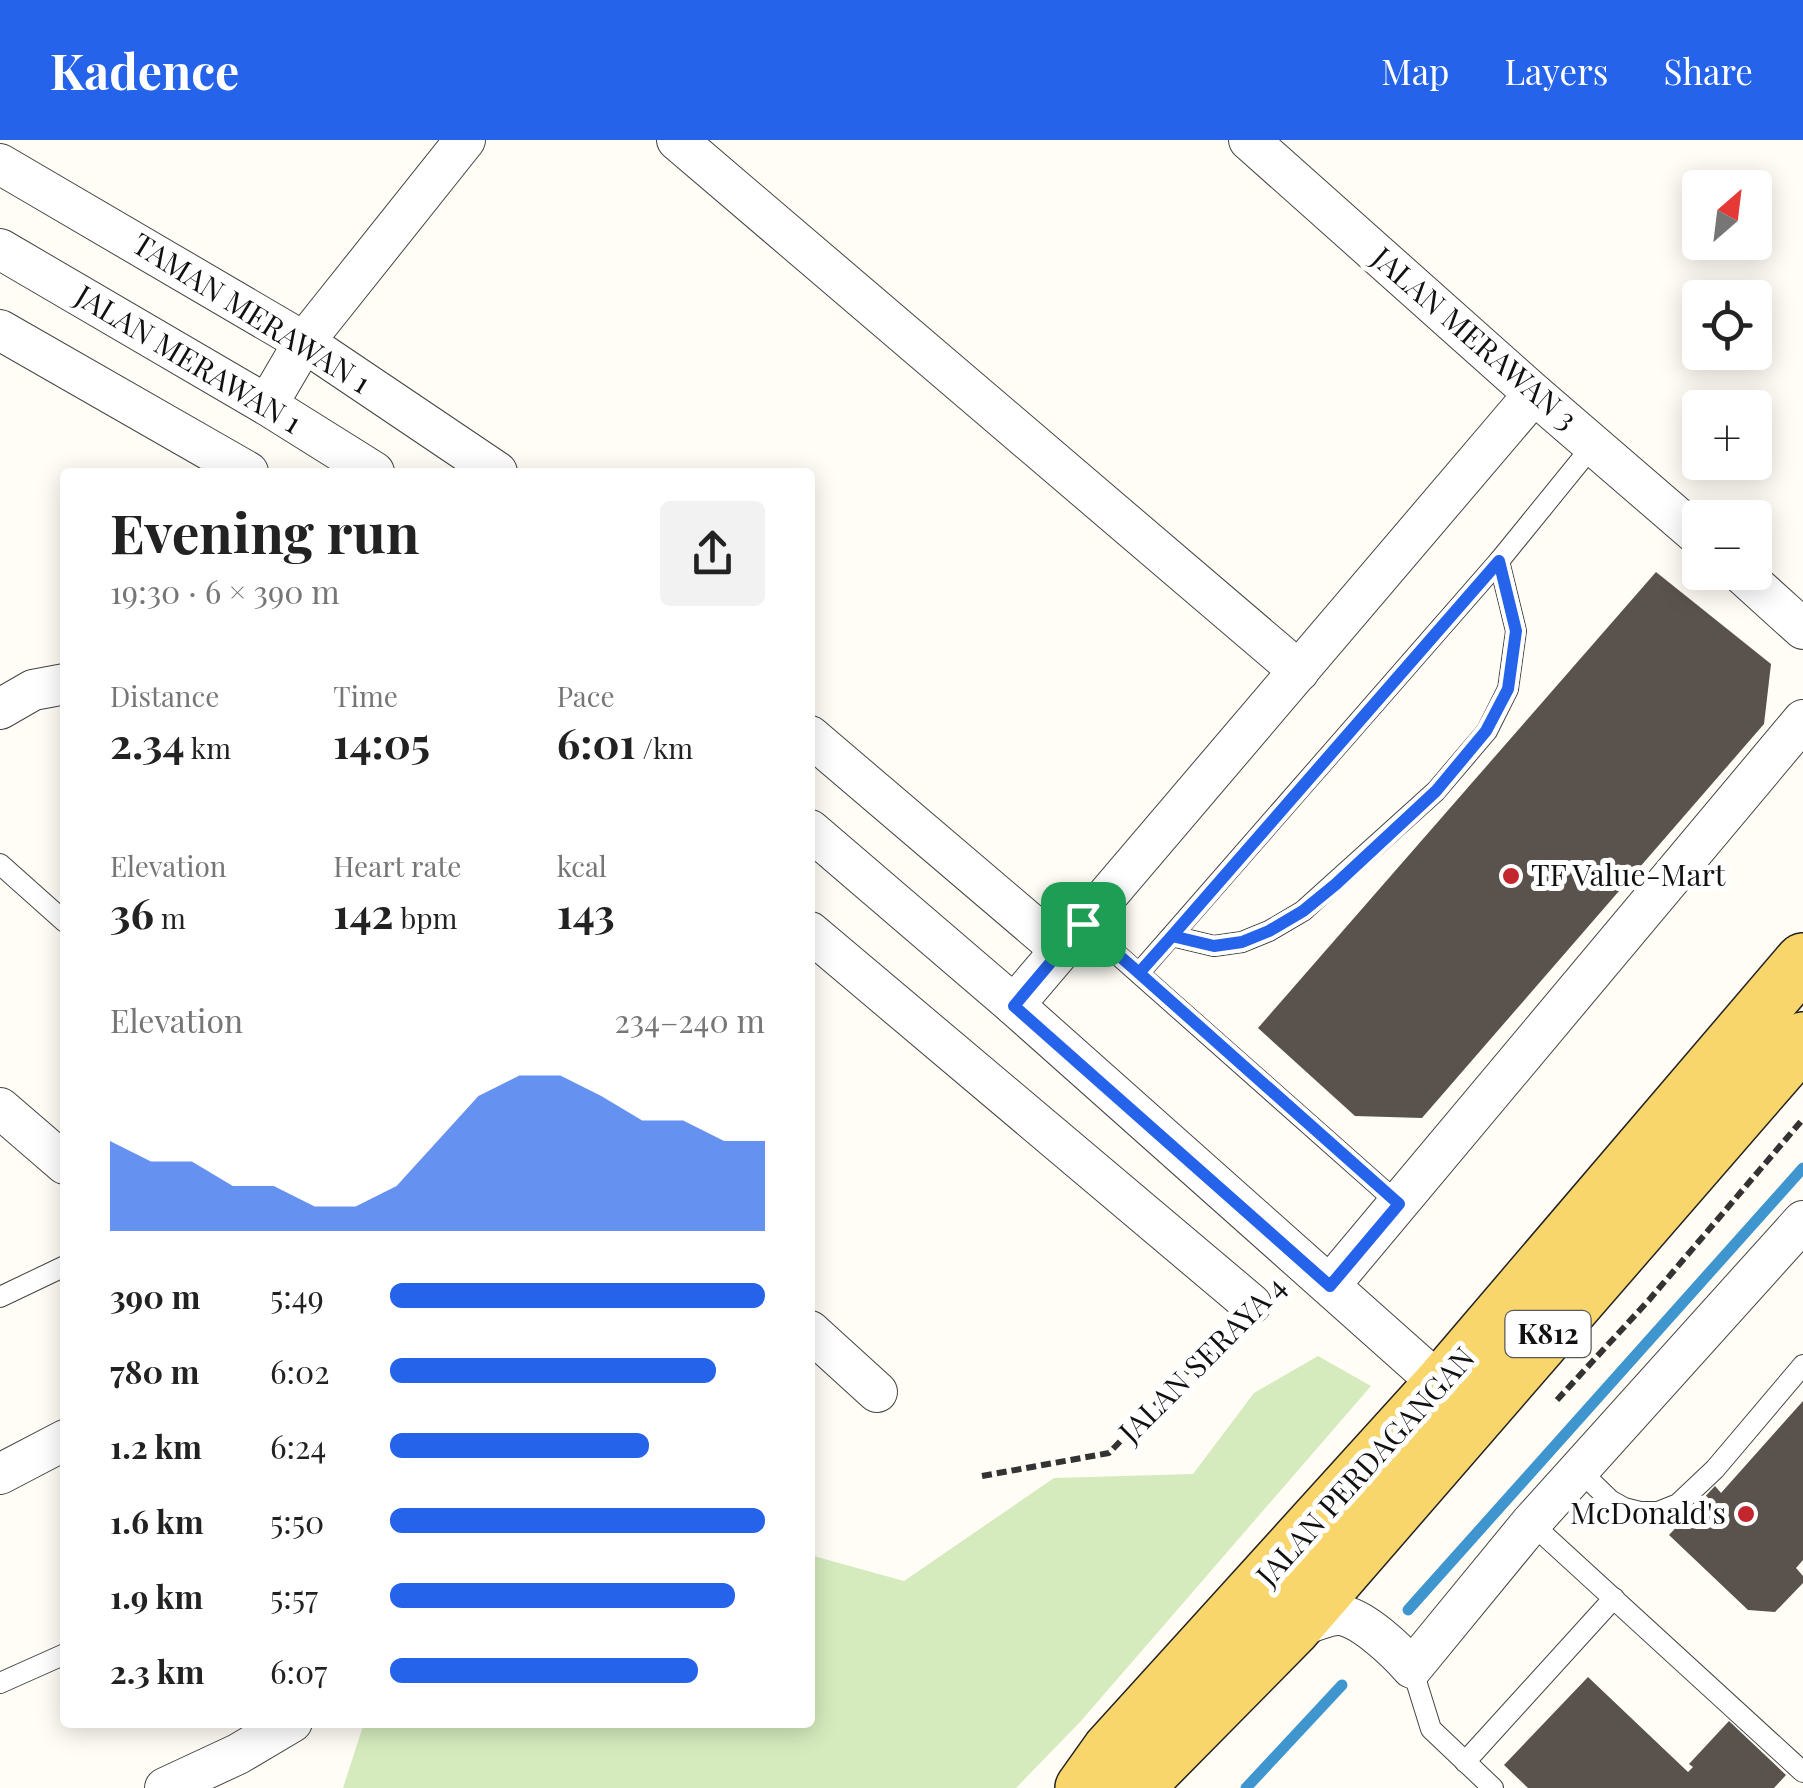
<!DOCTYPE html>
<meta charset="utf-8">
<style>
:root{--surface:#fff;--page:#f2f2f2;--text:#222;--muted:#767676;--accent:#2563eb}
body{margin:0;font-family:"Playfair Display",serif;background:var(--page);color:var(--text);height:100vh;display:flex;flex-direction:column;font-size:38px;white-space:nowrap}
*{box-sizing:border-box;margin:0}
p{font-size:32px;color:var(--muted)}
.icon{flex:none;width:55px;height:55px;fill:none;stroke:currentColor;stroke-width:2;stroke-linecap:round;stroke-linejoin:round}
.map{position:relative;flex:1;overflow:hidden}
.side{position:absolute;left:60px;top:328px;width:755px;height:1260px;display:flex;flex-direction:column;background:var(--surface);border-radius:10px;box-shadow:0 5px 25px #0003}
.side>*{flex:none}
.needle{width:65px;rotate:28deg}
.tools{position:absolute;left:1682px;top:30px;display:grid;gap:20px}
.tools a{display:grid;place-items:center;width:90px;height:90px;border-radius:10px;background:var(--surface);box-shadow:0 5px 25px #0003;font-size:50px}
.pin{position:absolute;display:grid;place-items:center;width:85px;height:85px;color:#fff;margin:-42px;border-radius:20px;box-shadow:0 5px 15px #0006}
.round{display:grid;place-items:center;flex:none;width:105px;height:105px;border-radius:10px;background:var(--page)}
.summary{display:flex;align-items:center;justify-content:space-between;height:170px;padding:0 50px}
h1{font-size:55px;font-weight:700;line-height:75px}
.stats{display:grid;grid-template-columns:repeat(3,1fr);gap:15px;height:170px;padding:10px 50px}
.stats div{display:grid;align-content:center}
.stats b{font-size:42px;font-weight:700}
.stats small{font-size:28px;font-weight:400}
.stats p{font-size:28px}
.chart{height:280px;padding:20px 50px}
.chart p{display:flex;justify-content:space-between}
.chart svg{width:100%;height:180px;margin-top:10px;fill:var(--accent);opacity:.7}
ul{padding:0 50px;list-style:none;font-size:32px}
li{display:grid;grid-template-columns:160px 120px 1fr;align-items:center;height:75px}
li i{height:25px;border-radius:12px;background:var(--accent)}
header{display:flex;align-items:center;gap:60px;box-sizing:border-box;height:140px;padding:0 50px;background:var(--accent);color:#fff}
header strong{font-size:48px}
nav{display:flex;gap:55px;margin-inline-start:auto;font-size:35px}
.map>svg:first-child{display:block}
</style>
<header>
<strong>Kadence</strong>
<nav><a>Map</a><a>Layers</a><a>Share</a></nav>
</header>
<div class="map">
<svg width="1803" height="1648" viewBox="0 0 1803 1648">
<rect width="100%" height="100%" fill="#fffdf5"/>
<path fill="#d5ebbd" d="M1318,1216L1371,1246L1081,1581L1016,1648H343L364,1583L810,1582V1415L904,1441L1054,1338L1193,1334L1254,1253Z"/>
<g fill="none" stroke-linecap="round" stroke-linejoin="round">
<g stroke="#3f96cf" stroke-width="11">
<path d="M1408,1470L1803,1028"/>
<path d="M1246,1648L1342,1545"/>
</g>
</g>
<g fill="#5a524d">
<path d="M1656,432L1771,524L1764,584L1422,978L1355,976L1258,888Z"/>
<path d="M1803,1261V1420L1796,1428L1803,1436V1443L1775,1472L1748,1470L1669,1395L1715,1346L1721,1353Z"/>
<path d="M1588,1537L1688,1632L1693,1627L1689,1624L1729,1581L1786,1635L1774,1648H1528L1504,1625Z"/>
</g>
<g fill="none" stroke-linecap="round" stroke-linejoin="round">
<g stroke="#444" stroke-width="22">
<g id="lane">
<path d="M0,724L65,782"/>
<path d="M1083,784L1399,1064"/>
<path d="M1172,796L1214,806L1242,802L1269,791L1303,771L1436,651L1487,591L1508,549L1516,491L1499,421"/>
<path d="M1139,833L1499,421L1594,304"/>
<path d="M0,1157L65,1126"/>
<path d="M1579,1330L1610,1360L1624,1368L1640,1372H1658L1678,1364L1715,1329L1803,1225"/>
<path d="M1531,1383L1803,1632"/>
<path d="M1412,1528L1431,1589L1493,1648"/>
<path d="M0,1543L65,1514"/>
<path d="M1465,1622L1614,1458"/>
</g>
</g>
<g stroke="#444" stroke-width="42">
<g id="street">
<path d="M677,0L1299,531"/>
<path d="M1249,0L1534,254L1700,397"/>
<path d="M0,24L304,202L497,332"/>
<path d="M0,109L267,265L374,332"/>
<path d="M0,190L248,332"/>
<path d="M267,265L304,202L465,0"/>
<path d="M1740,432L1803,489"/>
<path d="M0,569L33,550L65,544"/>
<path d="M810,596L1061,810"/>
<path d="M810,690L1014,865L1441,1245"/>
<path d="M810,792L1251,1164"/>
<path d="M1014,865L1534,254"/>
<path d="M0,968L65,1024"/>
<path d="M1330,1145L1803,580"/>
<path d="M810,1191L877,1252"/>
<path d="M0,1334L65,1300"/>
<path d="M1292,1489C1304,1485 1329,1474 1340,1475C1363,1478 1397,1511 1412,1528L1531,1383L1803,1081"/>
<path d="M165,1648L238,1614L292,1582"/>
</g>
</g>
<g stroke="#222" stroke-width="58">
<g id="primary">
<path d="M1083,1648L1110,1610L1441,1245L1803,821"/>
<path d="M1131,1648L1140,1643L1292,1489L1803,900"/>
</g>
</g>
<g stroke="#333" stroke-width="6" stroke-dasharray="10 5" stroke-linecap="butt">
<path d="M1557,1260L1649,1160L1803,979"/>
<path d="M982,1336L1109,1313L1228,1189"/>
</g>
<use href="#lane" stroke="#fff" stroke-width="20"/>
<use href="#street" stroke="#fff" stroke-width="40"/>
<use href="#primary" stroke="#f9d66b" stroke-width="55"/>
</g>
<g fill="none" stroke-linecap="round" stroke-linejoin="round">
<g stroke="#fff" stroke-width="20">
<path id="route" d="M1083,784L1014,866L1330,1146L1399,1064L1139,833L1172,796L1499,421L1516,491L1508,549L1486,591L1436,651L1336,744L1303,771L1269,791L1242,802L1214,806L1172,796L1139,833L1083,784"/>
</g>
<use href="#route" stroke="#2563eb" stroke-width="12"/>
</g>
<g fill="#c4262e" stroke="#fff" stroke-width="4">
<circle cx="1511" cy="736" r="10"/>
<circle cx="1746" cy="1374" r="10"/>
</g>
<g text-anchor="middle" stroke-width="10" stroke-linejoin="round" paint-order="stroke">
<rect fill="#fff" stroke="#585858" stroke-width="2.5" x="1505.5" y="1171" width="85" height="46" rx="8"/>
<g font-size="28" font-weight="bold" fill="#111">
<text x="1548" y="1204">K812</text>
</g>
<g font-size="30" fill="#111" stroke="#fff">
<text transform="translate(251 174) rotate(32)" y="10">TAMAN MERAWAN 1</text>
<text transform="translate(1474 199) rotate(41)" y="10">JALAN MERAWAN 3</text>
<text transform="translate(188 220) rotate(31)" y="10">JALAN MERAWAN 1</text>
<text transform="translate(1203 1220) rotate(-45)" y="10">JALAN SERAYA 4</text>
<text transform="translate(1366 1327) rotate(-48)" y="10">JALAN PERDAGANGAN</text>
</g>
<g font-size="30" fill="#111" stroke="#fff" text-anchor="start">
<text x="1531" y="746">TF Value-Mart</text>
<text x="1726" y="1384" text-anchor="end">McDonald's</text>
</g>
</g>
</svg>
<div class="tools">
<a><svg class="needle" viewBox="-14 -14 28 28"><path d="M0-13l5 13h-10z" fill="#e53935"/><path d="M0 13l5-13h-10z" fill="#767676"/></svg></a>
<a><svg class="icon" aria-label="locate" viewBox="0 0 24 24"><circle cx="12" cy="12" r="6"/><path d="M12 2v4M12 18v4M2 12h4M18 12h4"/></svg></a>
<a>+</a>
<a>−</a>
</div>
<div class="pin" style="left:1083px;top:784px;background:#1e9e55"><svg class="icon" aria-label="arrive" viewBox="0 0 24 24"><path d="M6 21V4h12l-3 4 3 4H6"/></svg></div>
<section class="side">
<div class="summary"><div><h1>Evening run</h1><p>19:30 · 6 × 390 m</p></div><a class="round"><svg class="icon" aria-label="share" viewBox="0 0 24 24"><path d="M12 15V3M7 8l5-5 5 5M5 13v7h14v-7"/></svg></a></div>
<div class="stats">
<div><p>Distance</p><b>2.34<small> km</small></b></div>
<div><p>Time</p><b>14:05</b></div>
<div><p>Pace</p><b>6:01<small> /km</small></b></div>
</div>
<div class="stats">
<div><p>Elevation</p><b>36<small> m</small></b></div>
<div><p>Heart rate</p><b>142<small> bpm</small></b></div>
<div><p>kcal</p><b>143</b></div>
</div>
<div class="chart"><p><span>Elevation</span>234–240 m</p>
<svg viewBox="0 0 160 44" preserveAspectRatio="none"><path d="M0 44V22L10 27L20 27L30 33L40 33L50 38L60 38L70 33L80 22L90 11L100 6L110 6L120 11L130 17L140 17L150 22L160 22V44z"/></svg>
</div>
<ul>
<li><b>390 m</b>5:49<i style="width:100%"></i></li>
<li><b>780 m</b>6:02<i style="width:87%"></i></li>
<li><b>1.2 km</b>6:24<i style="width:69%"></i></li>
<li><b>1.6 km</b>5:50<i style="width:100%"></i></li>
<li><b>1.9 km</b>5:57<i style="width:92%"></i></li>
<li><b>2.3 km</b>6:07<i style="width:82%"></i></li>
</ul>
</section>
</div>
